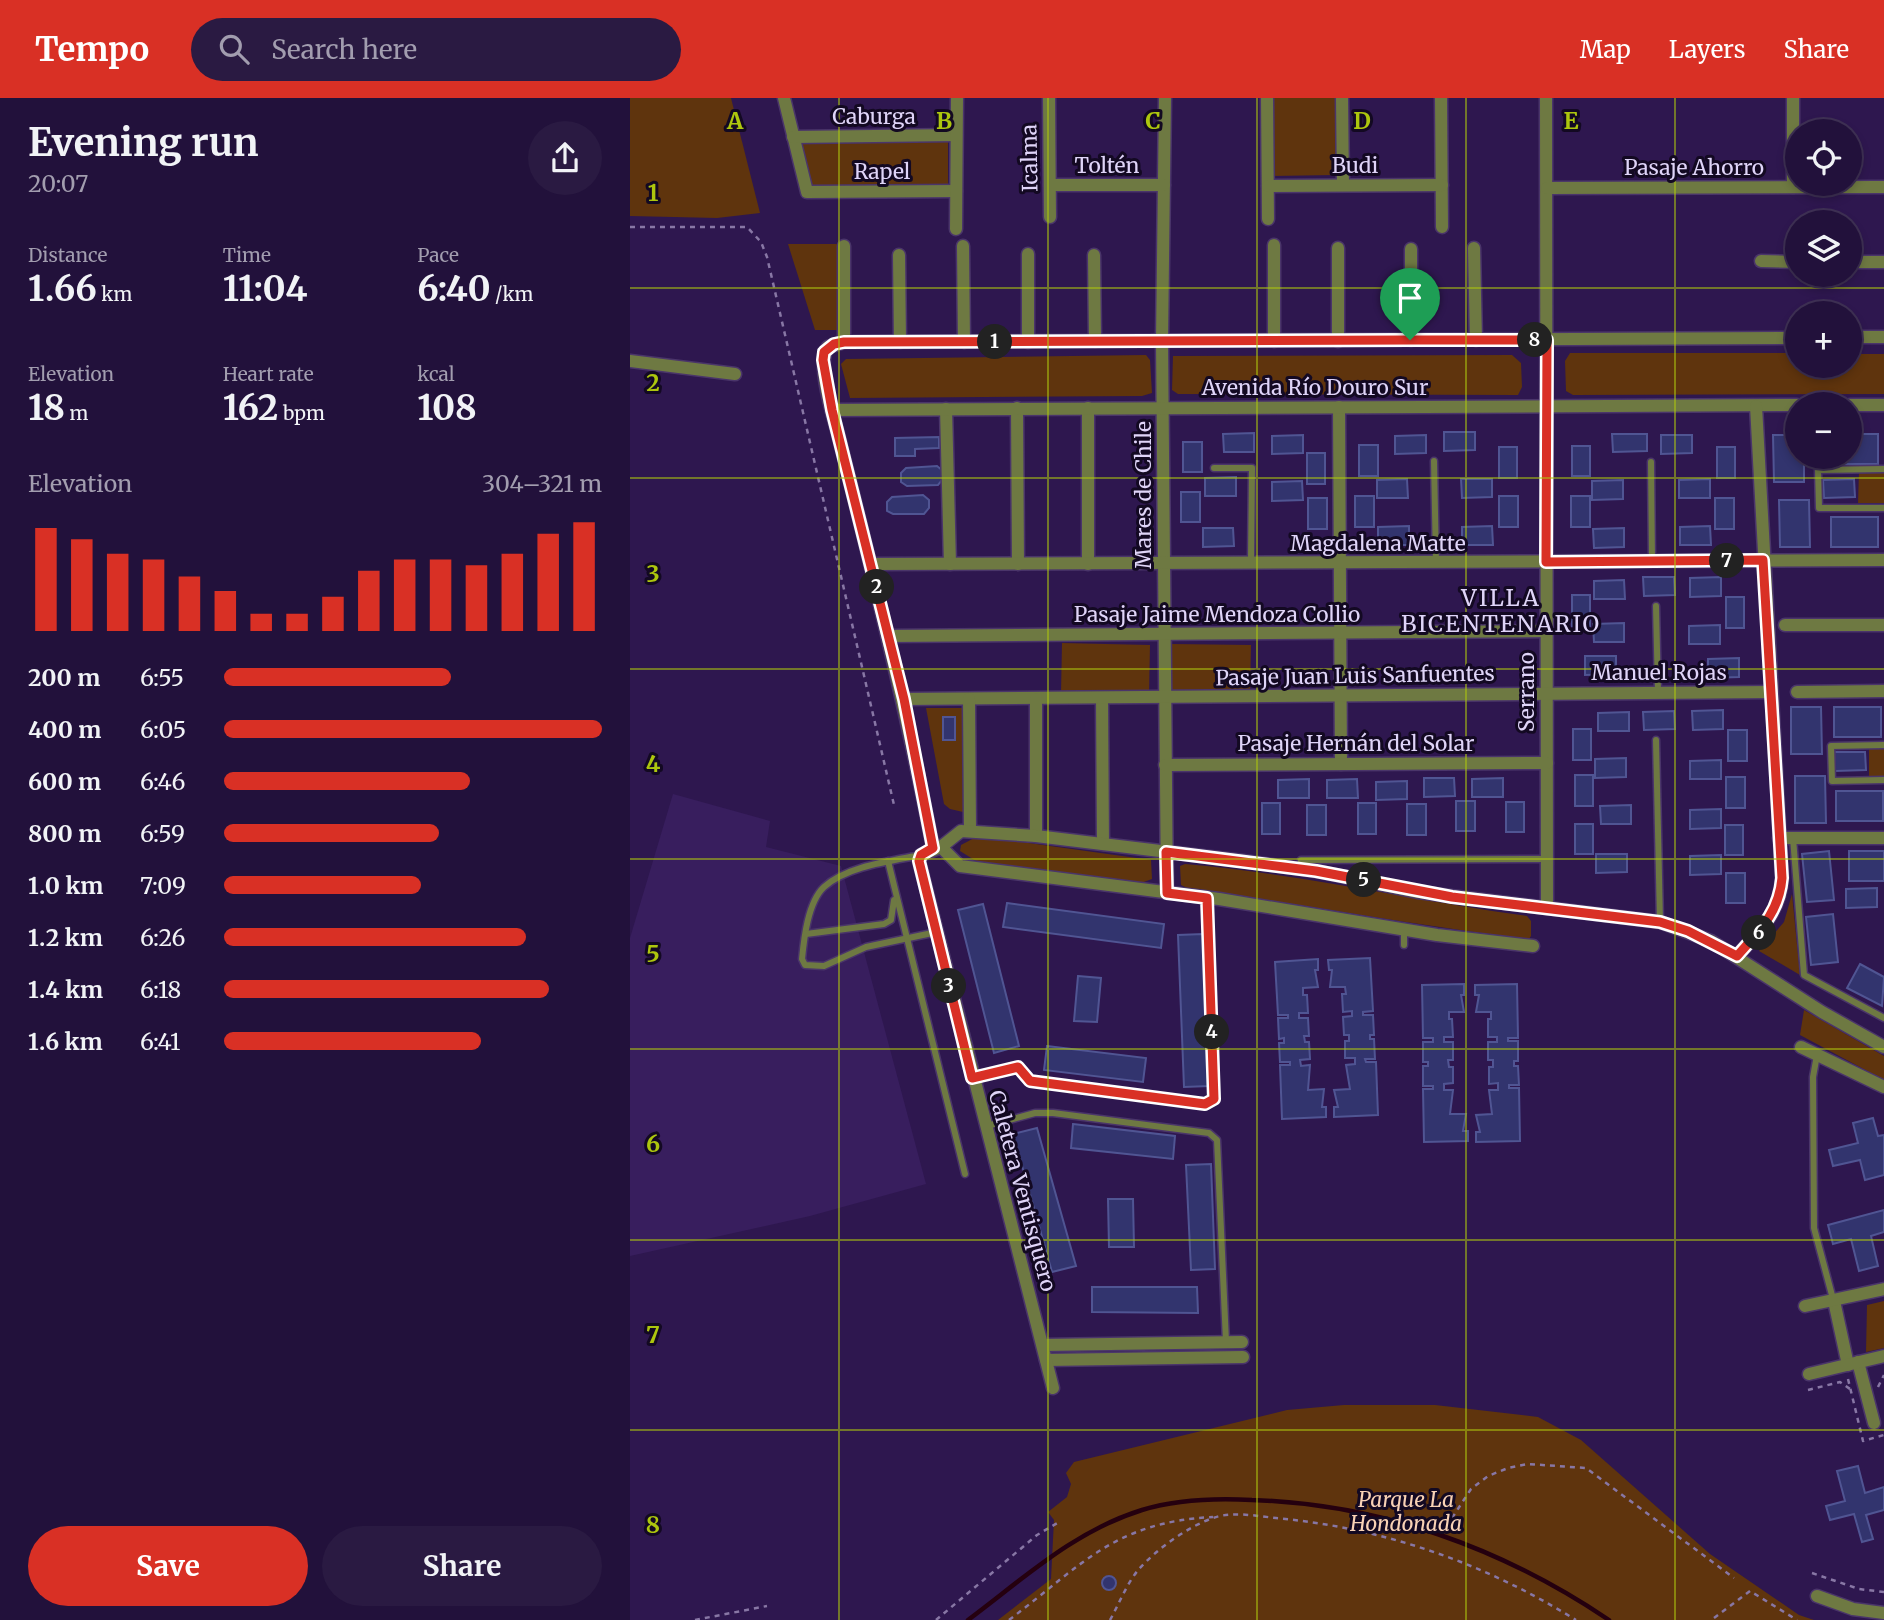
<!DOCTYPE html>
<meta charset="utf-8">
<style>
:root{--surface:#22113b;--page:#2a1a42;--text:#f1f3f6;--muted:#a29daf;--line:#3f3155;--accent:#d93025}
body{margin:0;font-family:Merriweather,serif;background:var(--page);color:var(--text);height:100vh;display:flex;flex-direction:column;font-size:26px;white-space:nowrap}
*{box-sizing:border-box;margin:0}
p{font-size:23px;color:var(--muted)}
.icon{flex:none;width:38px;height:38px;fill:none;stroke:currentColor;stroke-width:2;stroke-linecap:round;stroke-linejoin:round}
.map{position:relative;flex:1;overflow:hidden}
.side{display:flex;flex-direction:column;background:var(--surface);width:630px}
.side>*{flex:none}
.controls{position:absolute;left:1155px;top:21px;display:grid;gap:14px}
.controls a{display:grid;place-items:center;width:77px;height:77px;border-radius:50%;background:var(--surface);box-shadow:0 4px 10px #0003,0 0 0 2px var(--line);font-size:35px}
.pin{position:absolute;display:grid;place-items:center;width:60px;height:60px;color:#fff;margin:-72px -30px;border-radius:50% 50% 50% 0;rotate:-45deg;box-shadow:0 0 7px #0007}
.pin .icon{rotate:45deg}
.km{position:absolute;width:35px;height:35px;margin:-18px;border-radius:50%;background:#222;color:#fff;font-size:19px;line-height:35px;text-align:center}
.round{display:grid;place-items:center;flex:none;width:74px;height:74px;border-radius:37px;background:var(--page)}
.summary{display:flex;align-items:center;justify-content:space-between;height:119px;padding:0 28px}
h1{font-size:38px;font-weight:700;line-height:52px}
.stats{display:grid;grid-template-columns:repeat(3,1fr);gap:10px;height:119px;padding:7px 28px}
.stats div{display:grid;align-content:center}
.stats b{font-size:35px;font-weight:700}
.stats small{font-size:19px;font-weight:400}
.stats p{font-size:19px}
.chart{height:196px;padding:14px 28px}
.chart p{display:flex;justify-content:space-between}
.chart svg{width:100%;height:126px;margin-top:7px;stroke:var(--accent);stroke-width:6}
.button{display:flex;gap:14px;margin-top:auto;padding:14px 28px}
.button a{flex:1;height:80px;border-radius:42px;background:var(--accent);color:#fff;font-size:28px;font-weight:700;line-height:80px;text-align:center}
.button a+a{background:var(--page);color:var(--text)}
ul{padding:0 28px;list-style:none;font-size:23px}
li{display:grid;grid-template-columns:112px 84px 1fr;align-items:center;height:52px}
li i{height:18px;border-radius:9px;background:var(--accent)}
header{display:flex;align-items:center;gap:42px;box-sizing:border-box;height:98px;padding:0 35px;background:var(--accent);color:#fff}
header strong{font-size:33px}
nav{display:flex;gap:38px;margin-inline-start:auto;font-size:24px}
.search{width:490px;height:63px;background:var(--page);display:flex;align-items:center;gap:18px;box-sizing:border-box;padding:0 24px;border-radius:38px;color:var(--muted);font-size:26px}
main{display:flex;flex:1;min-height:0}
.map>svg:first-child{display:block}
</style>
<header>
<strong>Tempo</strong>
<div class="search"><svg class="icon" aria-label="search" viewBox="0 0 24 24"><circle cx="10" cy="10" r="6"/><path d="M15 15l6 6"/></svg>Search here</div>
<nav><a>Map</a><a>Layers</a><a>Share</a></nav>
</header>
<main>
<section class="side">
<div class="summary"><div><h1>Evening run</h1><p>20:07</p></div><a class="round"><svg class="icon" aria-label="share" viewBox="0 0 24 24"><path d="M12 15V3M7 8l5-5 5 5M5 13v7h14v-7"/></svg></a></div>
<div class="stats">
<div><p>Distance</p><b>1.66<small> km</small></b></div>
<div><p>Time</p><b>11:04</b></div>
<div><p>Pace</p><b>6:40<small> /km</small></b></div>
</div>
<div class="stats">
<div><p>Elevation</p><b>18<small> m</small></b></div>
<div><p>Heart rate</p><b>162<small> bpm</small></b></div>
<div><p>kcal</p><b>108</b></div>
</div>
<div class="chart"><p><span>Elevation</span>304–321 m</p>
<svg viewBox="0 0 160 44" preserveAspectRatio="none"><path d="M5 44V8M15 44V12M25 44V17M35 44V19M45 44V25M55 44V30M65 44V38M75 44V38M85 44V32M95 44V23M105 44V19M115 44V19M125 44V21M135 44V17M145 44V10M155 44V6"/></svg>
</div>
<ul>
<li><b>200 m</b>6:55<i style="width:60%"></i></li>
<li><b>400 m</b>6:05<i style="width:100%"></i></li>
<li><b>600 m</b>6:46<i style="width:65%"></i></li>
<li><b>800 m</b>6:59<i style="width:57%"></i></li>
<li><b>1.0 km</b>7:09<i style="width:52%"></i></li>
<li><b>1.2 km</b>6:26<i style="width:80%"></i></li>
<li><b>1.4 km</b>6:18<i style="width:86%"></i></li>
<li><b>1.6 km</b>6:41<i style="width:68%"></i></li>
</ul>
<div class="button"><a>Save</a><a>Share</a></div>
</section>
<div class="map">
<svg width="1254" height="1522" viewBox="0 0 1254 1522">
<rect width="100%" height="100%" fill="#2e174f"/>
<path fill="#381e5e" d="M43,696L140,723L136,749L211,768L296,1086L180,1118L0,1158V840Z"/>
<g fill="#5f340d">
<path d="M0,0H101L130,115L87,120L0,118Z"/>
<path d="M641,0H706V77L642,78Z"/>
<path d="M170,43H318V87H182Z"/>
<path d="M158,146H207L208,232H185Z"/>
<path d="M940,255H1167V268H1220V256H1254V296L943,297L936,293L935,263Z"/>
<path d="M516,257L520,262L522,295L512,298L220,300L211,266L216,261Z"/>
<path d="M882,257L891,265L892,289L888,297L548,296L542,292L543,258Z"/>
<path d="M1229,373H1254V405H1228Z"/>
<path d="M432,545L520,547L519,597L431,595Z"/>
<path d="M542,546L621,547L620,596L541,595Z"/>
<path d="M296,610H334L333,714L320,711L314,706Z"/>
<rect x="1239" y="650" width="15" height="28"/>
<path d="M348,738L521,762L522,781L511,785L346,763L330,753L331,747Z"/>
<path d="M555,766C670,776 782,802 897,818L901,823V838L899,841C784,827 671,806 557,790L551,787L550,768Z"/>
<path d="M1162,796L1170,877L1129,853L1154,824Z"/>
<path d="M1174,912L1254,958V982L1170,937Z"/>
<path d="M1254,1203V1250L1236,1254L1237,1207Z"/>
<path d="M714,1307H805L908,1319L951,1342L1080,1456L1169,1517L1184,1522H368L421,1481L424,1422L418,1414L437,1399L441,1386L436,1375L444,1364L657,1312Z"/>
</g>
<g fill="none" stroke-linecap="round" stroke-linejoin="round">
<path stroke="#25000f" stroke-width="4.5" d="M338,1522C393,1481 444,1433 512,1412C548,1401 585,1400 622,1402C751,1406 872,1450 979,1522"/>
</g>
<g fill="#32346e" stroke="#505593" stroke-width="2">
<path d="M814,334H845V352L814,353Z"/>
<path d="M624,335V354H594L593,336Z"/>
<path d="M982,336H1017V353L983,354Z"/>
<path d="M1220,336H1248V366H1201V359H1220Z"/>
<path d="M673,337V355L642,356V338Z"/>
<path d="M796,337V355L765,356V338Z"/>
<path d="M1031,337H1062V355L1031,356Z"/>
<path d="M1143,337H1167V359H1174V384H1144Z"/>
<path d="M309,339V350L285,351V358H265V340Z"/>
<rect x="553" y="344" width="19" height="30"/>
<rect x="729" y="347" width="19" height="31"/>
<rect x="942" y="348" width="18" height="30"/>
<rect x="869" y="349" width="18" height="31"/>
<rect x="1087" y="349" width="18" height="31"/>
<rect x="677" y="355" width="18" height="31"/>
<path d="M307,368L313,373V381L308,387L277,388L271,384V375L276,370Z"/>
<path d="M606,379V398H575V380Z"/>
<path d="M777,381L778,400H747V382Z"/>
<path d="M831,381H862V399L832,400Z"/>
<path d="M1080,381V400H1049V382Z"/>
<path d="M1224,381L1225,399L1194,400L1193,382Z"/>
<path d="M993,382V401L962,402V383Z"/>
<path d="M672,383L673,402L642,403V384Z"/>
<rect x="551" y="394" width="19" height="30"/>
<path d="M293,397L299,402V410L294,416H263L257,413V404L262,399Z"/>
<rect x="725" y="398" width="19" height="31"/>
<rect x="869" y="398" width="19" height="31"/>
<rect x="941" y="398" width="19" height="31"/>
<rect x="678" y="400" width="19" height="31"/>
<rect x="1085" y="400" width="19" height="31"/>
<path d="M1149,402H1179L1180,449H1150Z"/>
<rect x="1201" y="419" width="47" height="30"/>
<path d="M779,428V447H748V429Z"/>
<path d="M862,428L863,447H832V429Z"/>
<path d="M1080,428L1081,447H1050V429Z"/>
<path d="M573,430H603L604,448L573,449Z"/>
<path d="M994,430V449L964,450L963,431Z"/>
<path d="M1013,479H1044L1045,497L1014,498Z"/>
<path d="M1091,479V498L1060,499V480Z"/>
<path d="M994,482L995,501H964V483Z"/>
<rect x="942" y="497" width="18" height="31"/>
<rect x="1096" y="499" width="18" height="31"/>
<path d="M994,525V544H964L963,526Z"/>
<path d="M1090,527V546H1059V528Z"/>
<path d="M955,558H986V576L955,577Z"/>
<path d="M1109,560V579L1078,580V561Z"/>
<path d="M1161,609H1191L1192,656H1161Z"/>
<rect x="1204" y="609" width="47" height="30"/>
<path d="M1093,612V631L1063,632L1062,613Z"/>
<path d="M1044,613L1045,631L1014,632L1013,614Z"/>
<path d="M999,614V633H968V615Z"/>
<rect x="313" y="619" width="12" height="23"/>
<rect x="943" y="631" width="18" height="31"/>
<rect x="1098" y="632" width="19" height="31"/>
<path d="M1204,654H1235L1236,672L1205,673Z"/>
<path d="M996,660V679L965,680V661Z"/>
<path d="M1091,662V681H1060V663Z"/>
<rect x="945" y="677" width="18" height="31"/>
<path d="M1165,678H1195L1196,725H1165Z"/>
<rect x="1096" y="679" width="19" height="31"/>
<path d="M794,680H824L825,698L794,699Z"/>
<path d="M873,680V699H842V681Z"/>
<path d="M679,681V700H648V682Z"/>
<path d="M727,681L728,700H697V682Z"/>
<path d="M777,683V701L746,702V684Z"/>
<rect x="1206" y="693" width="47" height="30"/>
<rect x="826" y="703" width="19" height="30"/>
<rect x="876" y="704" width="18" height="30"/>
<rect x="632" y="705" width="18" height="31"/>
<rect x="728" y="705" width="18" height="31"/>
<rect x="777" y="706" width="19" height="31"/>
<rect x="677" y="707" width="19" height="30"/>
<path d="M1001,707V726H971L970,708Z"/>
<path d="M1091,711V730L1060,731V712Z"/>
<rect x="945" y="726" width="18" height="30"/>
<rect x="1095" y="727" width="18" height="30"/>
<path d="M1199,753L1204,802L1177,804L1172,756Z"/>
<rect x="1219" y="753" width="35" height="30"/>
<path d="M966,756H997V774L966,775Z"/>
<path d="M1091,757V776L1060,777V758Z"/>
<rect x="1096" y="775" width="19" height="30"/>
<path d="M1247,790V809L1216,810V791Z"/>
<path d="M377,805L534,826L531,850L373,829Z"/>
<path d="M353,806L389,948L364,955L328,812Z"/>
<path d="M1203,816L1208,864L1181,867L1176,819Z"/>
<path d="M573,836L579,988L554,989L548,837Z"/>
<path d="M740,860L743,913L733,914V917H743L744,937H740V941H744L745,961H735L736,964H746L748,1017L704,1019V1009H708L704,992L720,991L716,967L725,966V960H715V943H719V937H714L713,919L722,918V913L713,914L712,896H716L715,889H700L702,872H699L698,862Z"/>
<path d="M688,861V872H685L688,889L673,890V897H677L678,915H669V920H678L679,938H674L675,944H679L680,961L670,962L671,968L680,967L678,992L694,991L692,1009H696V1019L652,1021L650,967H660V964H650L649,945H654V940L649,941L648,920H658V917H648L645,864Z"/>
<path d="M1230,866L1254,879L1252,908L1217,890Z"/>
<path d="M448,878L471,880L467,924L444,923Z"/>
<path d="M834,886V897H831L834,914H819V921H822L823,939H814V944H823V962H818L819,969H823V985L814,986V992H823L820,1016H836L833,1033H838V1043L794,1044L793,991H803V988H793V968H798V964H793V944H803V940H793L792,887Z"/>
<path d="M887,886L888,940H878V943H888V963H884V968H888L889,987H879V990H889L890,1043L846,1044V1034H850L846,1017L862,1016L859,992H868V985L859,986V969H863V962H858V944H867V939H858V921H861V914H846L849,897H845V887Z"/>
<path d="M417,948L516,960L513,984L414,972Z"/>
<path d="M1243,1020L1248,1038L1254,1037V1077L1235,1082L1230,1062L1203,1068L1199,1052L1228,1045L1223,1025Z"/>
<path d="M443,1026L545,1038L543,1061L441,1050Z"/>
<path d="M407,1030L446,1168L422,1174L383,1036Z"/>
<path d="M581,1066L585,1171L561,1172L556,1067Z"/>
<path d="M478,1101H503L504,1149H479Z"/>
<path d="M1254,1112V1134L1241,1138L1248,1168L1229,1173L1221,1141L1203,1146L1198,1127Z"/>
<path d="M462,1189H567L568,1215L462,1214Z"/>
<path d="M1228,1368L1235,1395L1254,1389V1412L1236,1417L1243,1441L1232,1444L1224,1416L1200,1422L1196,1408L1215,1403L1207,1373Z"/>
<circle cx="479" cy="1485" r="7"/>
</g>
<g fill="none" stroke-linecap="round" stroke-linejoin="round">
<g stroke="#4a356a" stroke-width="9">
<g id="service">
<path d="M804,363L806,465"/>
<path d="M1021,364L1022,463"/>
<path d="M584,370H622L621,463"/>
<path d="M1254,371L1188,372L1189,410H1254"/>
<path d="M1026,508L1028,595"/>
<path d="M1026,642L1030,824"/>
<path d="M1254,647L1201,648L1202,683L1254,682"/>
<path d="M1163,740L1174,877L1254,920"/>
<path d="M291,757C261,763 217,768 194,789C178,804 174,840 172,861L175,867L194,868L236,849L307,834"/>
<path d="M258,763L335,1076"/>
<path d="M671,770V762L917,761"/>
<path d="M774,831V847"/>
<path d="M176,836L254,826L261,822L264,802"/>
<path d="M1187,957L1183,979L1184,1130L1203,1201"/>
<path d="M344,980L388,969L400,983L575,1006L585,1001L577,800"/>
<path d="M357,1028L405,1015H423L579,1035L587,1042L596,1244"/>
</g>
</g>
<g stroke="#4a356a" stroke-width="15">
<g id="minor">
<path d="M154,0L177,94L326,93"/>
<path d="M419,0L420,119"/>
<path d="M535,0L532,243L537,795"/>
<path d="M637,0L638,121"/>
<path d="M712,0L713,87"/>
<path d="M811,0L812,129"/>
<path d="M916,0L917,810"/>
<path d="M1163,0V89"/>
<path d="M163,39L326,37"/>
<path d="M420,87H534"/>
<path d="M638,88L812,87"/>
<path d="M917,90L1254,89"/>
<path d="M326,131L327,0"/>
<path d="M644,147V243"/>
<path d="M333,148L334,244"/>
<path d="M844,150L846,242"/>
<path d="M781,151V242"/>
<path d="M398,156V244"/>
<path d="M269,157L270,244"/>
<path d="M464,157L465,243"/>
<path d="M1131,163L1167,164"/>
<path d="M1220,164H1254"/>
<path d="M1220,239H1254"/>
<path d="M708,243V150"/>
<path d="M214,244V148"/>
<path d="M0,263L105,276"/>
<path d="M1220,307H1254"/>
<path d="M709,309L711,666"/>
<path d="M387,310L388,466"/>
<path d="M458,310V466"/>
<path d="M316,311L320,466"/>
<path d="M202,312L1167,307"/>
<path d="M242,466L1254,462"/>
<path d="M1155,527H1254"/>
<path d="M258,538L917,533"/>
<path d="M1167,594L1254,593"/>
<path d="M472,600L473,746"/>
<path d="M273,601L1141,594"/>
<path d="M339,601L340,731"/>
<path d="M406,601V738"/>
<path d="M535,667L917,665"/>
<path d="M1149,740H1254"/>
<path d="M311,749L330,768L589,801L807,837L903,848"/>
<path d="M303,750C276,611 243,474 208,336C203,317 186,264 198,249L214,244L1167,240"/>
<path d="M1107,858C1129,833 1150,815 1152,780L1126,308"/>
<path d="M1171,949L1254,989"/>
<path d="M1204,1203L1218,1267"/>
<path d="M1175,1208L1254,1191"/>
<path d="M413,1247L612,1244"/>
<path d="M416,1262L613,1259"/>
<path d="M1228,1264L1244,1325"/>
<path d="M1179,1276L1254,1258"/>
<path d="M423,1290L289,763L291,757L311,749L331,733L406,738L613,763L686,773L788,794L1030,824L1081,843L1192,914L1254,949"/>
<path d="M1187,1498L1223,1511L1254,1515"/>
</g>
</g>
<g stroke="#8877a5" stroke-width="2.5" stroke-dasharray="5 5" stroke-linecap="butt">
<path d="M0,129H117L131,144L137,159L264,707"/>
<path d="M1218,1281L1233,1343L1254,1337"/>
<path d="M1248,1289L1254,1277"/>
<path d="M1178,1292L1210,1284L1220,1291"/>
<path d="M822,1420L841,1391L858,1378L878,1370L898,1366L956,1370L1104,1480"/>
<path d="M1182,1475L1229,1491L1254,1494"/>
<path d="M1084,1520L1120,1493L1167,1522"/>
<path d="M65,1522L137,1508"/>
<path d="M306,1522L407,1437L429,1424"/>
<path d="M379,1522C452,1467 484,1424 583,1419"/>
<path d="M480,1522C489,1506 497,1485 509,1471C527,1451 557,1429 583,1420C602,1413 626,1418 646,1420C754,1430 854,1465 946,1522"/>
</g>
<use href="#service" stroke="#6e7942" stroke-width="6"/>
<use href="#minor" stroke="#6e7942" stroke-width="12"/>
</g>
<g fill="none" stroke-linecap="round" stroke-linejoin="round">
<g stroke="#fff" stroke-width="14">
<path id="route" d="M780,242H917L916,464L1133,462L1152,780C1149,815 1129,833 1107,858L1058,833L1030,824L822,799L686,773L536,754L537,795L577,800L584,1001L575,1006L400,983L388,969L342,980L289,763L291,757L303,750L274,601L202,312L193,262L194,254L204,246L214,244Z"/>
</g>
<use href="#route" stroke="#d93025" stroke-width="9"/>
</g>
<path fill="none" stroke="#adc60e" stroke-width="2" stroke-opacity="0.55" d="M209,0V1522M418,0V1522M627,0V1522M836,0V1522M1045,0V1522M0,190H1254M0,380H1254M0,571H1254M0,761H1254M0,951H1254M0,1142H1254M0,1332H1254"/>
<g text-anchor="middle" stroke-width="6" stroke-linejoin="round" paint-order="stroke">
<g font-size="21" fill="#dfd4f8" stroke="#130922">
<text x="244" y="26">Caburga</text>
<text transform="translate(400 60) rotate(-91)" y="7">Icalma</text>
<text x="477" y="75">Toltén</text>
<text x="725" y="75">Budi</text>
<text x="1064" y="77">Pasaje Ahorro</text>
<text x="252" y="81">Rapel</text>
<text x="685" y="297">Avenida Río Douro Sur</text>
<text transform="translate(514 397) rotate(-90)" y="7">Mares de Chile</text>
<text x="748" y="453">Magdalena Matte</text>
<text x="587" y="524">Pasaje Jaime Mendoza Collio</text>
<text x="1029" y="582">Manuel Rojas</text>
<text transform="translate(725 578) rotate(-1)" y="7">Pasaje Juan Luis Sanfuentes</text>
<text transform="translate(897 594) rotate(-90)" y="7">Serrano</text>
<text x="726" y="653">Pasaje Hernán del Solar</text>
<text transform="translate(392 1093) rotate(75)" y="7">Caletera Ventisquero</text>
</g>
<g font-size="21" font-style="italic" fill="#f9d2b5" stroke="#130922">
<text x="776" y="1409">Parque La<tspan x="776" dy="24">Hondonada</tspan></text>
</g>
<g font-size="23" letter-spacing="2" fill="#dfd4f8" stroke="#130922">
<text x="871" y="508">VILLA<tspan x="871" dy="26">BICENTENARIO</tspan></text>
</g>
</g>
<g font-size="23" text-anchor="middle" font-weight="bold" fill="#adc60e" stroke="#130922" stroke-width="6" stroke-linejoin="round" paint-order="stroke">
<text x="105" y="31">A</text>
<text x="314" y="31">B</text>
<text x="523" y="31">C</text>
<text x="732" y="31">D</text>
<text x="941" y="31">E</text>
<text x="23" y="103">1</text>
<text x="23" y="293">2</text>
<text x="23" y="484">3</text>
<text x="23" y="674">4</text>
<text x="23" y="864">5</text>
<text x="23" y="1054">6</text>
<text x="23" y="1245">7</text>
<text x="23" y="1435">8</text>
</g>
</svg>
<div class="controls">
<a><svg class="icon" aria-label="locate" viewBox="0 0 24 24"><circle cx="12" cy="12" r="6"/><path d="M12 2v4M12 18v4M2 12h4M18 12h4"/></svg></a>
<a><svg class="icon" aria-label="layers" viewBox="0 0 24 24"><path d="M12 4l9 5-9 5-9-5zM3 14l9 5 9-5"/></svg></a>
<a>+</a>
<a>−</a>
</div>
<div class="pin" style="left:780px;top:242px;background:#1e9e55"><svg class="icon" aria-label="arrive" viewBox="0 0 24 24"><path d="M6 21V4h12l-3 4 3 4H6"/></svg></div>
<b class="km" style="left:365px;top:244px">1</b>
<b class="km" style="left:247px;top:489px">2</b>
<b class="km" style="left:319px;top:888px">3</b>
<b class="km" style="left:582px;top:934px">4</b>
<b class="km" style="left:734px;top:782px">5</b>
<b class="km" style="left:1129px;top:835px">6</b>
<b class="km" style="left:1097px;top:463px">7</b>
<b class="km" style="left:905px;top:242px">8</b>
</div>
</main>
